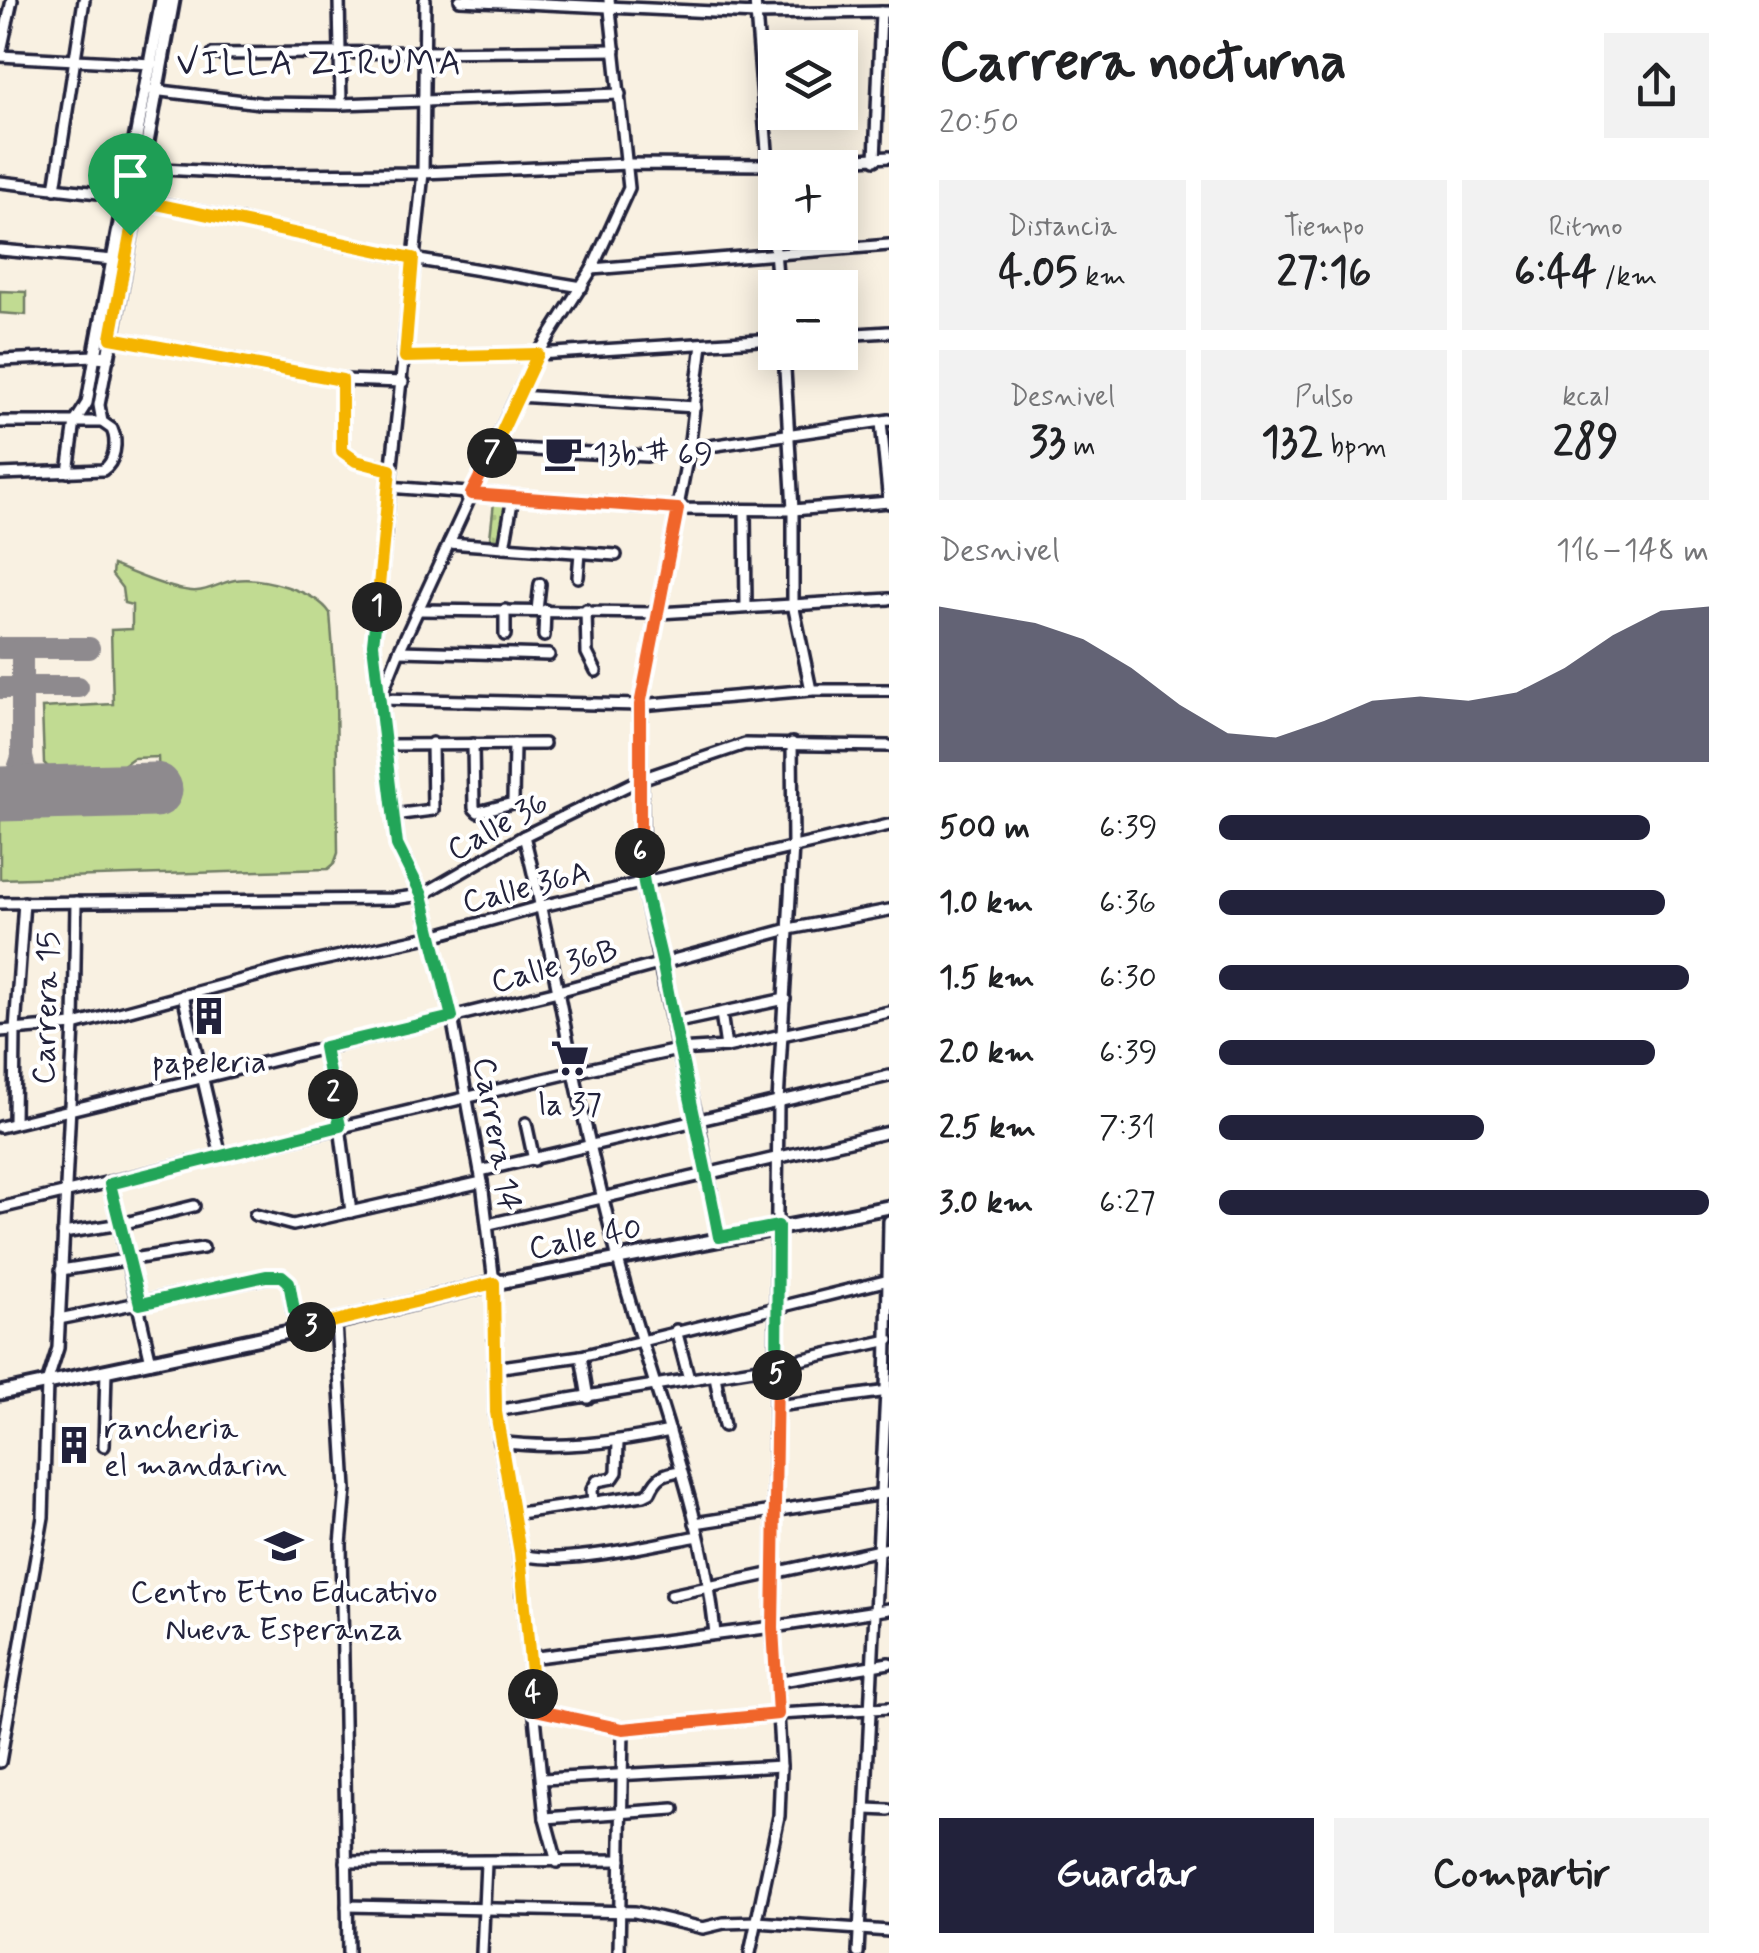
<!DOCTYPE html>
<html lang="es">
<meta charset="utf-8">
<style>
:root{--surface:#fff;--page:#f2f2f2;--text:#202124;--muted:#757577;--accent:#22223b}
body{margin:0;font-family:Mynerve,sans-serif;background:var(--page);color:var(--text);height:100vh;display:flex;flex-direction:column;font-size:38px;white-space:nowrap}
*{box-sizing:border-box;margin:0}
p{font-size:32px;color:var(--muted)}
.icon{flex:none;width:55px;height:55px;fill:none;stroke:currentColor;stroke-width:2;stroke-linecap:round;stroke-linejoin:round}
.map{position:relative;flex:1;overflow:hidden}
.sheet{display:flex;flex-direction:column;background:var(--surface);width:870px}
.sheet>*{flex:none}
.buttons{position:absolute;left:758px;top:30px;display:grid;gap:20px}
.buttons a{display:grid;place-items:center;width:100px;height:100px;border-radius:0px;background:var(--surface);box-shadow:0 5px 25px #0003;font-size:50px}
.pin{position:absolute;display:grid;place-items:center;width:85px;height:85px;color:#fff;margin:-102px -42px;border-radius:50% 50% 50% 0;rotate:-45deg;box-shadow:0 0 10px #0007}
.pin .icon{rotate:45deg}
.km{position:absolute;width:50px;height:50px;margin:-25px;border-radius:50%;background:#222;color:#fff;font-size:28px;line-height:50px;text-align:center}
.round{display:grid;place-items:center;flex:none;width:105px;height:105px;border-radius:0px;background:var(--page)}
.overview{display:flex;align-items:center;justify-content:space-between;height:170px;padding:0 50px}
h1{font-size:55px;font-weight:800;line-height:75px}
.figures{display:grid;grid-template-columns:repeat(3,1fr);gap:15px;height:170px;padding:10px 50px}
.figures div{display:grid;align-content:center;border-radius:0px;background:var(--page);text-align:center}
.figures b{font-size:42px;font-weight:800}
.figures small{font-size:28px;font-weight:400}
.figures p{font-size:28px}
.chart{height:280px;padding:20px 50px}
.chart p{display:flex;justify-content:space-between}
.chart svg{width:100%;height:180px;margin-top:10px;fill:var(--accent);opacity:.7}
.action{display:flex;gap:20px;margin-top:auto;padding:20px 50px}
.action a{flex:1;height:115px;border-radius:0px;background:var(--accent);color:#fff;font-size:40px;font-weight:800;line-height:115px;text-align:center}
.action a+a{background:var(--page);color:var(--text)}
ul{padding:0 50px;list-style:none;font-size:32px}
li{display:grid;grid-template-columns:160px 120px 1fr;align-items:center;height:75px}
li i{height:25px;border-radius:12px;background:var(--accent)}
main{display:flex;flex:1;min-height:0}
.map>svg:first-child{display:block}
</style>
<main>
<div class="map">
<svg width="889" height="1953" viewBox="0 0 889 1953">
<defs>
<pattern id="park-dots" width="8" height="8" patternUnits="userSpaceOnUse" patternTransform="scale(2.5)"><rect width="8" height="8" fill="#c1db92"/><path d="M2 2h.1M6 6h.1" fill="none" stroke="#a6bc7f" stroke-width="1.8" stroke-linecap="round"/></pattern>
</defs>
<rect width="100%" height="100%" fill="#f9f1e2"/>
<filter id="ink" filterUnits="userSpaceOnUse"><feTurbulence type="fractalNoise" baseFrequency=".01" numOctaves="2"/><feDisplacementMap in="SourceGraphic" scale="20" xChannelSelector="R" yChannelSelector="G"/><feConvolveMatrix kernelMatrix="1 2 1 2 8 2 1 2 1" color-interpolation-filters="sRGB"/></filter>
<g filter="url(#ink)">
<g fill="#c1db92" stroke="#727e66" stroke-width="2.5">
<path d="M0,291L26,292V315L0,313Z"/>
<path d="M113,565C132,573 178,593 197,591C210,590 222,582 235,580C261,576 316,591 330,613L336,690L338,853L334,864L328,869L0,879V810L160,805L158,757L133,758L115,771L53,772L44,763L42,708L113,704L111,630L132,629V605L124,603L122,588L112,575Z"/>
</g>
<path fill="url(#park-dots)" stroke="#727e66" stroke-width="2.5" d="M494,502L509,505L504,540L490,538Z"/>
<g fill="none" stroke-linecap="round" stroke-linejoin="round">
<g stroke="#8e8a8e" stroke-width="22">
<path d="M0,648H89"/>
<path d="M0,688H17L22,693L28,687H78"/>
<path d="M22,757C26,780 34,787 57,791"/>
<path d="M0,790L16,775L22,757V648"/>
</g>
<path stroke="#8e8a8e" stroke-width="55" d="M0,794L155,790"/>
<g stroke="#22223b" stroke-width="16">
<g id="street">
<path d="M339,0L341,104"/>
<path d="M425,0L423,173L373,644L397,845L422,895L452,1017L482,1182L494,1283L495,1411L519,1553L545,1818L557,1862"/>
<path d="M460,0L756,14L889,12"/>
<path d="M755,0L778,288"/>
<path d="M213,54L615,50"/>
<path d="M0,56L152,64"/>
<path d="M0,56L12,0"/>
<path d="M153,90L260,103L341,104L620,94"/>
<path d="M875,160L881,12"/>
<path d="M142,168L259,174L423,173L628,164L769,165L889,157"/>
<path d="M0,182L125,196L413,259L582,287"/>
<path d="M55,189L84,0"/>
<path d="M0,250L125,261"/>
<path d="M592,269L889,245"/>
<path d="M840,335L889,332"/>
<path d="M107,337L342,380L403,382"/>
<path d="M702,344L689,449L640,705L643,884L678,1050L698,1121L719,1237"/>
<path d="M784,352L793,510V604L811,690"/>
<path d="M405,357L538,354L775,339"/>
<path d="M0,360L95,356L87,403L75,422L68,472"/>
<path d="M342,380V451L356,461L391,470"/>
<path d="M517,396L695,407"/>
<path d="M0,422H102L112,429C118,442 115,462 103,470L0,474"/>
<path d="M102,422L99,405L108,357"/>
<path d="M881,422L889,503"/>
<path d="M495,448L647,456"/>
<path d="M689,449L889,420"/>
<path d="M388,487L678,509L793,510L889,502"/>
<path d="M745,511L746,607"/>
<path d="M449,543L616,555"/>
<path d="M504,547L513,497"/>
<path d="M578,577L580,553"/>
<path d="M420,610L659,613L889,599"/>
<path d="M505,610V635"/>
<path d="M537,610L540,584"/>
<path d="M586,610L587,653L596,671"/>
<path d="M544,636L545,610"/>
<path d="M399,651L549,655"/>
<path d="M381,696L399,651L517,396L538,354L592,269L629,188L609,0"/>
<path d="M380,699L640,705L811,690H889"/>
<path d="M473,744L474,808L478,812L513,803L514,744"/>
<path d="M386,745L544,744"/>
<path d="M393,815L433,810L432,743"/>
<path d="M524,836C544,912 557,989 573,1067C586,1131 602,1196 618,1259C650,1384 703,1505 715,1634"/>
<path d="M0,903L393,899L422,895L524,836L641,779L745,744L889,746"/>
<path d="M183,995L221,1156"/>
<path d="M721,1013L726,1047"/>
<path d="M673,1023L785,999"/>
<path d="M0,1031L74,1025L290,967L433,936L542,906L889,825"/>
<path d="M324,1047L340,1126L351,1212"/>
<path d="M14,1123L15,1030L24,902"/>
<path d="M526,1123L534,1160"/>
<path d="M0,1127L558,991L789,929L889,910"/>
<path d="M480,1171L889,1076"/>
<path d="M110,1184L151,1362"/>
<path d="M0,1208L574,1072L678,1050L726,1047L889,1012"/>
<path d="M255,1215L293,1225L482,1182"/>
<path d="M489,1224L889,1132"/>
<path d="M63,1233L121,1224L194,1206"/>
<path d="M61,1270L203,1248"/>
<path d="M59,1319L266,1277L282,1276L289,1282L293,1310L312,1327"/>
<path d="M336,1322L346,1489L341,1544L348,1953"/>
<path d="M676,1330L689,1379"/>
<path d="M581,1356L588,1398"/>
<path d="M494,1368L581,1356L889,1280"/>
<path d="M715,1376L724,1426"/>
<path d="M777,1406L888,1391"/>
<path d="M495,1411L777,1365L889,1340"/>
<path d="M499,1442C557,1450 613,1443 670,1431"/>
<path d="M104,1446L106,1371"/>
<path d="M593,1503L592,1490L597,1481L613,1478L617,1472L618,1442"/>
<path d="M512,1514L644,1495L650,1492C657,1476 664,1473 681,1471"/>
<path d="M695,1523L889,1493"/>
<path d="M519,1553C550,1569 660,1543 698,1536"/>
<path d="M671,1595L889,1548"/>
<path d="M529,1658L773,1627L889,1609"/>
<path d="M776,1682L889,1663"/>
<path d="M535,1710L623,1729L778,1714L889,1708"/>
<path d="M0,1762L43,1517L47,1383L58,1348L74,1025L76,902"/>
<path d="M543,1779L781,1766"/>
<path d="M867,1809L889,1810"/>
<path d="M545,1818L674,1809"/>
<path d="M346,1862L621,1860"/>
<path d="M347,1906L635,1912L703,1928L724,1923L757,1922L889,1931"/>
<path d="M482,1953L486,1863"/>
<path d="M619,1953L623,1729"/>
<path d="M750,1953L779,1816L781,1766L773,1627L778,1102L793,846L792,743"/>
<path d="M858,1953L886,1392L889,1221"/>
</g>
</g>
<g stroke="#22223b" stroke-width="19">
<g id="secondary">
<path d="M162,0L95,356L108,357L173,0"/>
<path d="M0,1393L336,1322L494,1283L889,1207"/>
</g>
</g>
<use href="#street" stroke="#fff" stroke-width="9"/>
<use href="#secondary" stroke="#fff" stroke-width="11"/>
</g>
</g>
<g fill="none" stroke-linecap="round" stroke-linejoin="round" filter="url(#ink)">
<g stroke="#fff" stroke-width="20">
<path id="split-1" d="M130,235L111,338L342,380V451L356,461L390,470L377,607"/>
</g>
<g stroke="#fff" stroke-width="20">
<path id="split-2" d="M333,1094L324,1047L452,1017L422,895L397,845L373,644L377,607"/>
</g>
<g stroke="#fff" stroke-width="20">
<path id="split-3" d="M311,1327L294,1310L289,1282L282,1276H266L140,1304L110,1184L340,1126L333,1094"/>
</g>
<g stroke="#fff" stroke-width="20">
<path id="split-4" d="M311,1327L494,1283L496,1412L520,1553L533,1694"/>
</g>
<g stroke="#fff" stroke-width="20">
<path id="split-5" d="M533,1694L535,1710L623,1729L778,1714L773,1628L777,1375"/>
</g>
<g stroke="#fff" stroke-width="20">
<path id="split-6" d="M640,853C643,892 655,928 663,966C680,1057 702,1146 719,1237L778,1226L777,1375"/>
</g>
<g stroke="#fff" stroke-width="20">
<path id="split-7" d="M492,453L471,494L678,509L640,705V853"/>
</g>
<g stroke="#fff" stroke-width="20">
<path id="split-8" d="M130,235L137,200L413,258L405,357L538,354L492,453"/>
</g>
<use href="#split-1" stroke="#f5b400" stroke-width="12"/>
<use href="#split-2" stroke="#22a559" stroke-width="12"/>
<use href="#split-3" stroke="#22a559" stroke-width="12"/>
<use href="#split-4" stroke="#f5b400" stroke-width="12"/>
<use href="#split-5" stroke="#f0652b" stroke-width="12"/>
<use href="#split-6" stroke="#22a559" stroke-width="12"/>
<use href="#split-7" stroke="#f0652b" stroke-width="12"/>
<use href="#split-8" stroke="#f5b400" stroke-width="12"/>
</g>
<defs>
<g id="cafe-bare" transform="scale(3)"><path d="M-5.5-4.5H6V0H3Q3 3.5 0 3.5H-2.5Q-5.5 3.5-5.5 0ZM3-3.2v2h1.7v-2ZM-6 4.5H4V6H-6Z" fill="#22223b" stroke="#fff" stroke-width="2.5" paint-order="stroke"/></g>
<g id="building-bare" transform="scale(3)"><path d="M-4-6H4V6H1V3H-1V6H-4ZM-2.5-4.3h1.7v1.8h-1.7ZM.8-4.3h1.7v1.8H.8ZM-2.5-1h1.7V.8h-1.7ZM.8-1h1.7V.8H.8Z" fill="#22223b" stroke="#fff" stroke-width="2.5" paint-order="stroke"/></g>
<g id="supermarket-bare" transform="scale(3)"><path d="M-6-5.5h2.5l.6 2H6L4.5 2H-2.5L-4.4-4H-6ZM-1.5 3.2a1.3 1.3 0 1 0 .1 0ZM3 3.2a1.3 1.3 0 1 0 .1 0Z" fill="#22223b" stroke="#fff" stroke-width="2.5" paint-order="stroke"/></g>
<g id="school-bare" transform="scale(3)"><path d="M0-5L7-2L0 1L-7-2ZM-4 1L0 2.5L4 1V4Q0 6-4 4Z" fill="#22223b" stroke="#fff" stroke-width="2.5" paint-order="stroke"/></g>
</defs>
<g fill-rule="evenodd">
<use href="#cafe-bare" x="563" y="453"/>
<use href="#building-bare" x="209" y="1016"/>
<use href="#supermarket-bare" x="570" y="1058"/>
<use href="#building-bare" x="74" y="1445"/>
<use href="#school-bare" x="284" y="1546"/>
</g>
<g text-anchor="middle" stroke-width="8" stroke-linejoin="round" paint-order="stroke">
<g font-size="32" fill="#22223b" stroke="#fff">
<text x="593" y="464" text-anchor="start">13b # 69</text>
<text x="209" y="1072">papeleria</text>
<text x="570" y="1114">la 37</text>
<text x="104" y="1438" text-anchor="start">rancheria<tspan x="104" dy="37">el mandarin</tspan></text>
<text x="284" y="1602">Centro Etno Educativo<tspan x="284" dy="37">Nueva Esperanza</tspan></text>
</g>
<g font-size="32" fill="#22223b" stroke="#fff">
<text transform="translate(497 825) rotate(-29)" y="11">Calle 36</text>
<text transform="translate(526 886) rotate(-14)" y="11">Calle 36A</text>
<text transform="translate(554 965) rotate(-15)" y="11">Calle 36B</text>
<text transform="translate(45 1008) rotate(-88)" y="11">Carrera 15</text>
<text transform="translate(498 1134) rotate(80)" y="11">Carrera 14</text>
<text transform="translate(585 1237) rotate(-11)" y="11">Calle 40</text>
</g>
<g font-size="35" letter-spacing="2.5" fill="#22223b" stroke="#fff">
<text x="320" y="74">VILLA ZIRUMA</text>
</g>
</g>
</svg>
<div class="buttons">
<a><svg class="icon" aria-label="layers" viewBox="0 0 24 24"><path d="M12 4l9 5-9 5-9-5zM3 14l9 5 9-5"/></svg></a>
<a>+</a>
<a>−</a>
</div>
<div class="pin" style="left:130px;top:235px;background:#1e9e55"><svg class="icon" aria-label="arrive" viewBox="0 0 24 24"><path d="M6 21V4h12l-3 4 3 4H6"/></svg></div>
<b class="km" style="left:377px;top:607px">1</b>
<b class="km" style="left:333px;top:1094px">2</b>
<b class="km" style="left:311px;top:1327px">3</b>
<b class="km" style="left:533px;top:1694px">4</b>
<b class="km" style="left:777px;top:1375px">5</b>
<b class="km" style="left:640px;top:853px">6</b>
<b class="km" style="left:492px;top:453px">7</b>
</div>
<section class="sheet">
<div class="overview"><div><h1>Carrera nocturna</h1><p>20:50</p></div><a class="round"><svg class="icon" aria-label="share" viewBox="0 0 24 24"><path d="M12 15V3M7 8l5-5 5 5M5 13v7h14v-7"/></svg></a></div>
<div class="figures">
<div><p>Distancia</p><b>4.05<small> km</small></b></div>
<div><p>Tiempo</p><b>27:16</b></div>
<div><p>Ritmo</p><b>6:44<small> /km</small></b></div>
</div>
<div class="figures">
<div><p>Desnivel</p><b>33<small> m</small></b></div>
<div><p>Pulso</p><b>132<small> bpm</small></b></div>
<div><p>kcal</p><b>289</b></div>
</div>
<div class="chart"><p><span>Desnivel</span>116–148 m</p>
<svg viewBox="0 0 160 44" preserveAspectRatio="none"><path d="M0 44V6L10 8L20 10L30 14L40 21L50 30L60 37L70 38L80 34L90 29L100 28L110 29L120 27L130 21L140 13L150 7L160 6V44z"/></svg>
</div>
<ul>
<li><b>500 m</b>6:39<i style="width:88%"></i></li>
<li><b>1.0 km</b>6:36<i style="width:91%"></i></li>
<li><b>1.5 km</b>6:30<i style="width:96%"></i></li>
<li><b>2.0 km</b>6:39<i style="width:89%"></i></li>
<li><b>2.5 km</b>7:31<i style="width:54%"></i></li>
<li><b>3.0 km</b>6:27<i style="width:100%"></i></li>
</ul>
<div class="action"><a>Guardar</a><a>Compartir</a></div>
</section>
</main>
